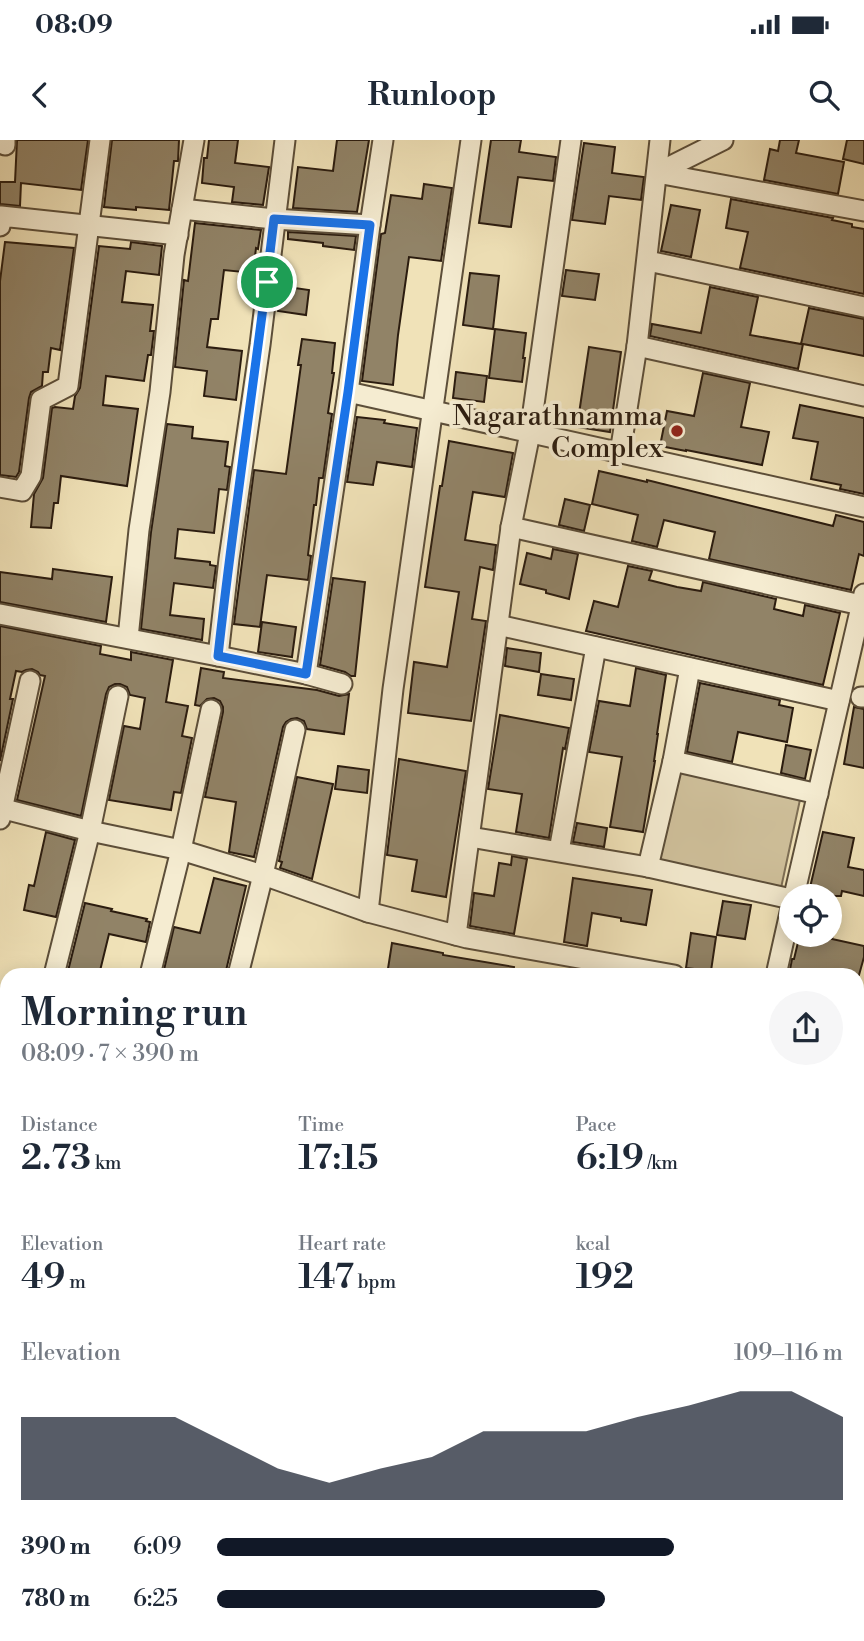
<!DOCTYPE html>
<meta charset="utf-8">
<style>
:root{--surface:#fff;--page:#f6f6f7;--text:#1f2937;--muted:#747a83;--accent:#111827}
body{margin:0;font-family:"Libre Bodoni",serif;background:var(--page);color:var(--text);height:100vh;display:flex;flex-direction:column;font-size:26px;white-space:nowrap}
*{box-sizing:border-box;margin:0}
p{font-size:23px;color:var(--muted)}
.icon{flex:none;width:38px;height:38px;fill:none;stroke:currentColor;stroke-width:2;stroke-linecap:round;stroke-linejoin:round}
.map{position:relative;flex:1;overflow:hidden}
.drawer{position:absolute;left:0px;top:828px;width:864px;height:674px;display:flex;flex-direction:column;background:var(--surface);border-radius:21px 21px 0 0;box-shadow:0 4px 18px #0003}
.drawer>*{flex:none}
.controls{position:absolute;left:779px;top:744px;display:grid;gap:14px}
.controls a{display:grid;place-items:center;width:63px;height:63px;border-radius:50%;background:var(--surface);box-shadow:0 4px 18px #0003;font-size:35px}
.pin{position:absolute;display:grid;place-items:center;width:60px;height:60px;color:#fff;margin:-30px;border:4px solid #fff;border-radius:50%;box-shadow:0 2px 7px #0007}
.round{display:grid;place-items:center;flex:none;width:74px;height:74px;border-radius:37px;background:var(--page)}
.headline{display:flex;align-items:center;justify-content:space-between;height:119px;padding:0 21px}
h1{font-size:38px;font-weight:600;line-height:52px}
.figures{display:grid;grid-template-columns:repeat(3,1fr);gap:10px;height:119px;padding:7px 21px}
.figures div{display:grid;align-content:center}
.figures b{font-size:35px;font-weight:600}
.figures small{font-size:19px;font-weight:400}
.figures p{font-size:19px}
.chart{height:196px;padding:14px 21px}
.chart p{display:flex;justify-content:space-between}
.chart svg{width:100%;height:126px;margin-top:7px;fill:var(--accent);opacity:.7}
ul{padding:0 21px;list-style:none;font-size:23px}
li{display:grid;grid-template-columns:112px 84px 1fr;align-items:center;height:52px}
li i{height:18px;border-radius:9px;background:var(--accent)}
.status{display:flex;justify-content:space-between;align-items:center;height:49px;padding:0 35px;background:var(--surface);direction:ltr}
.status svg{height:19px;fill:currentColor}
header{display:flex;justify-content:space-between;align-items:center;height:91px;padding:0 21px;background:var(--surface);font-size:32px;font-weight:600}
.map>svg:first-child{display:block}
</style>
<div class="status"><b>08:09</b><svg viewBox="0 0 49 12"><path d="M0 12V9h3v3zM5 12V6h3v6zM10 12V3h3v9zM15 12V0h3v12zM26 1h20v11H26zM47 4h2v5h-2z"/></svg></div>
<header><svg class="icon" aria-label="back" viewBox="0 0 24 24"><path d="M15 5l-7 7 7 7"/></svg>Runloop<svg class="icon" aria-label="search" viewBox="0 0 24 24"><circle cx="10" cy="10" r="6"/><path d="M15 15l6 6"/></svg></header>
<div class="map">
<svg width="864" height="1501" viewBox="0 0 864 1501">
<rect width="100%" height="100%" fill="#f0e2b8"/>
<filter id="stains"><feTurbulence type="fractalNoise" baseFrequency=".00286" numOctaves="4"/><feColorMatrix values="0 0 0 0 .2 0 0 0 0 .09 0 0 0 0 .02 0 0 0 .5 -.17"/></filter>
<radialGradient id="worn" r=".72"><stop offset=".6" stop-color="#630" stop-opacity="0"/><stop offset="1" stop-color="#630" stop-opacity=".3"/></radialGradient>
<g fill="#cfc09b" stroke="#7d6e55" stroke-width="2">
<path d="M676,628L801,655L781,748L655,721Z"/>
<path d="M0,1084L7,1085V1350L0,1351Z"/>
</g>
<g fill="#918367" stroke="#2b1c0f" stroke-width="2">
<path d="M17,0H88L81,50L21,43L20,66L0,64V42H15Z"/>
<path d="M112,0H179L178,21H174L169,70L136,67V70L104,67Z"/>
<path d="M209,0H238L235,23L269,27L263,65L232,62L234,47L202,43L204,18H207Z"/>
<path d="M337,0H369L357,72L293,68L298,27L333,31Z"/>
<path d="M491,0H521L519,12L556,17L553,41L518,37L511,87L479,83Z"/>
<path d="M780,0H799L796,13L844,22L838,54L764,40L770,9L778,11Z"/>
<path d="M847,0H864V24L843,19Z"/>
<path d="M584,3L615,7L612,33L644,37L641,60L609,56L605,84L572,80Z"/>
<path d="M424,44L452,48L441,121L409,117L398,195L393,245L362,241L381,94L385,93L391,55L422,59Z"/>
<path d="M731,59L833,78L832,80L852,84V87L864,89V154L740,128L748,92L726,88Z"/>
<path d="M671,65L700,70L691,117L661,111Z"/>
<path d="M195,83L261,90L258,109L256,108L253,133L224,130L218,179H211L207,207L242,211L236,260L204,256L207,231L175,227L184,140L188,141Z"/>
<path d="M288,92L356,96L354,110L323,106V103L288,99Z"/>
<path d="M5,102L74,108L60,210L51,208L48,232H43L42,246L31,252L29,258L19,332L16,337L0,335V141Z"/>
<path d="M131,102L162,106L159,135L126,131L122,162L153,165L150,191H154L151,215H148L144,241L106,236L103,265L138,269L127,346L61,336L58,363H54L51,388L31,387L34,354L43,338L52,268L55,267L73,269L75,256L80,248L99,106L130,109Z"/>
<path d="M566,130L599,134L595,160L562,156Z"/>
<path d="M470,133L499,136L493,189L463,185Z"/>
<path d="M281,146L309,150L306,175L278,171Z"/>
<path d="M710,147L758,157L750,195L801,204L809,168L864,179V216L803,204L798,229L650,196L652,184L701,193Z"/>
<path d="M495,189L526,193L523,218H525L522,242L489,238Z"/>
<path d="M302,199L335,203L332,233H334L328,273L332,274L323,338H319L316,365H314L308,415L311,416L308,440L267,435L260,487L234,484L254,330L286,334L301,225H298Z"/>
<path d="M589,207L621,212L610,292L577,287Z"/>
<path d="M456,232L487,236L484,262L453,258Z"/>
<path d="M703,233L750,243L741,287L769,292L762,325L686,310V311L660,306L667,271L694,276Z"/>
<path d="M800,265L864,278V354L840,349L841,345L811,339L818,302L793,298Z"/>
<path d="M357,277L385,280L384,283L417,288L412,327L377,322L373,345L347,342Z"/>
<path d="M167,284L193,287L192,298L228,302L225,326L230,327L227,350L219,349L214,393L178,389L175,418L210,422V425L216,426L213,448L174,443L170,475L204,479L202,500L141,489L151,392Z"/>
<path d="M449,301L513,313L505,357L473,352L465,400L496,405L493,430L480,427L472,479L486,481L471,581L408,573L414,522L447,527L459,452L425,447L440,346H442Z"/>
<path d="M599,331L647,342V340L833,386L836,375L864,382V416L859,414L851,450L709,419L715,392L664,380L657,407L632,401L638,375L592,364Z"/>
<path d="M565,359L590,365L584,391L559,385Z"/>
<path d="M553,409L578,414L569,459L546,453V450L520,444L527,413L551,419Z"/>
<path d="M628,426L652,431L649,440L677,447L701,451L703,442L776,459L774,469L803,476L805,465L840,473L823,545L586,491L594,461L618,467Z"/>
<path d="M53,429L112,437L106,482L0,462V432L52,439Z"/>
<path d="M333,438L365,442L355,536H351L345,532L320,525Z"/>
<path d="M262,482L296,487L292,517L258,512Z"/>
<path d="M0,486L101,506L100,514L131,520V512L173,520L166,562L188,566L182,596L192,598L181,653L174,652L171,670L109,660L124,586L140,589L145,558L130,555L127,547L120,544H115L109,547L106,554L81,676L17,660L45,536L40,535L38,532L32,529L26,530L22,532L16,531L10,559H13L0,621Z"/>
<path d="M507,508L541,513L539,532L505,526Z"/>
<path d="M201,528L224,532L223,538L317,550L339,556L349,554L344,594L307,589L304,581L297,578L291,579L286,582L283,587L254,717L229,712L236,662L205,657L223,572V567L220,561L214,558L207,559L200,566L195,565Z"/>
<path d="M636,528L666,535L657,594H658L654,621H655L643,692L610,687L622,617L589,612L599,561L630,566Z"/>
<path d="M541,534L574,539L571,560L538,555Z"/>
<path d="M700,543L780,560L779,565L793,568L787,602L738,592L732,622L687,612Z"/>
<path d="M854,567L864,569V628L844,624Z"/>
<path d="M500,575L569,588L565,609L563,608L549,698L516,692L522,654L488,649Z"/>
<path d="M786,605L811,610L805,639L781,633Z"/>
<path d="M399,619L466,631L446,757L412,751L417,720L387,715Z"/>
<path d="M338,626L369,630L367,653L335,649Z"/>
<path d="M297,637L333,644L312,739L280,728L282,722L279,721Z"/>
<path d="M577,683L607,688L604,707L573,702Z"/>
<path d="M46,692L75,700L56,777L24,770L29,745L34,746Z"/>
<path d="M823,692L854,698L848,727L864,730V756L842,751L841,756H808Z"/>
<path d="M512,716L527,719L514,794L470,786L474,753L494,756L499,723L511,725Z"/>
<path d="M214,738L246,746L225,835L163,834L174,787L200,793Z"/>
<path d="M573,738L652,750L646,785L621,781V778L592,773L587,806L564,802Z"/>
<path d="M723,761L751,765L745,799L717,795Z"/>
<path d="M85,763L112,769L111,771L147,779L146,781L150,782L146,802L109,794L99,835H67Z"/>
<path d="M691,793L716,797L711,831L686,828Z"/>
<path d="M800,794H833L832,799L864,806V817L859,835H789L792,819H794Z"/>
<path d="M392,803L443,813V815L514,827L513,835H387Z"/>
</g>
<g fill="none" stroke-linecap="round" stroke-linejoin="round">
<g stroke="#5c4e39" stroke-width="13">
<path id="service" d="M858,1442H864"/>
</g>
<g stroke="#5c4e39" stroke-width="23">
<g id="minor">
<path d="M5,5V0"/>
<path d="M657,33L864,71"/>
<path d="M657,33L723,0"/>
<path d="M182,69L274,79L370,85"/>
<path d="M0,86L1,76L178,95"/>
<path d="M648,121L864,167"/>
<path d="M637,206L864,256"/>
<path d="M348,252L864,367"/>
<path d="M620,313L637,206L660,0"/>
<path d="M0,347L22,351L31,336L41,260L68,246L100,0"/>
<path d="M511,387L861,465"/>
<path d="M0,474L218,516L306,534L342,544"/>
<path d="M498,485L839,561"/>
<path d="M128,498L139,390L160,252L174,115L194,0"/>
<path d="M218,516L229,419L260,205L285,0"/>
<path d="M306,534L348,252L370,85L383,0"/>
<path d="M861,557H864"/>
<path d="M673,621L818,654"/>
<path d="M0,668L90,691L181,710L269,737L368,772L467,798L674,835"/>
<path d="M0,679L30,541"/>
<path d="M470,697L648,727L791,759"/>
<path d="M559,711L596,507"/>
<path d="M648,727L673,621L690,528"/>
<path d="M794,756L864,454"/>
<path d="M368,772L393,549L471,0"/>
<path d="M456,795L511,387L530,293L571,0"/>
<path d="M54,835L90,691L118,556"/>
<path d="M150,835L181,710L211,570"/>
<path d="M238,835L263,735L295,590"/>
<path d="M776,835L791,768"/>
<path d="M858,868L864,869"/>
<path d="M0,911L7,913"/>
<path d="M1,1053L7,1029"/>
<path d="M0,1485H7"/>
<path d="M176,1494V1501"/>
<path d="M376,1494V1501"/>
<path d="M51,1501L53,1494"/>
<path d="M222,1501V1494"/>
</g>
</g>
<use href="#service" stroke="#f5ecd1" stroke-width="10"/>
<use href="#minor" stroke="#f5ecd1" stroke-width="19"/>
</g>
<g fill="none" stroke-linecap="round" stroke-linejoin="round">
<g stroke="#fff" stroke-width="14">
<path id="route" d="M274,79L370,85L348,252L306,534L218,516C234,370 257,225 274,79Z"/>
</g>
<use href="#route" stroke="#1a73e8" stroke-width="9"/>
</g>
<circle fill="#8f2418" stroke="#f5ecd1" stroke-width="2.5" cx="677" cy="291" r="7"/>
<g text-anchor="middle" stroke-width="7" stroke-linejoin="round" paint-order="stroke">
<g font-size="28" fill="#2b1c0f" stroke="#f5ecd1" text-anchor="end">
<text x="663" y="285">Nagarathnamma<tspan x="663" dy="32">Complex</tspan></text>
</g>
</g>
<rect width="100%" height="100%" filter="url(#stains)"/>
<rect width="100%" height="100%" fill="url(#worn)"/>
</svg>
<div class="controls">
<a><svg class="icon" aria-label="locate" viewBox="0 0 24 24"><circle cx="12" cy="12" r="6"/><path d="M12 2v4M12 18v4M2 12h4M18 12h4"/></svg></a>
</div>
<div class="pin" style="left:267px;top:142px;background:#1e9e55"><svg class="icon" aria-label="arrive" viewBox="0 0 24 24"><path d="M6 21V4h12l-3 4 3 4H6"/></svg></div>
<section class="drawer">
<div class="headline"><div><h1>Morning run</h1><p>08:09 · 7 × 390 m</p></div><a class="round"><svg class="icon" aria-label="share" viewBox="0 0 24 24"><path d="M12 15V3M7 8l5-5 5 5M5 13v7h14v-7"/></svg></a></div>
<div class="figures">
<div><p>Distance</p><b>2.73<small> km</small></b></div>
<div><p>Time</p><b>17:15</b></div>
<div><p>Pace</p><b>6:19<small> /km</small></b></div>
</div>
<div class="figures">
<div><p>Elevation</p><b>49<small> m</small></b></div>
<div><p>Heart rate</p><b>147<small> bpm</small></b></div>
<div><p>kcal</p><b>192</b></div>
</div>
<div class="chart"><p><span>Elevation</span>109–116 m</p>
<svg viewBox="0 0 160 44" preserveAspectRatio="none"><path d="M0 44V15L10 15L20 15L30 15L40 24L50 33L60 38L70 33L80 29L90 20L100 20L110 20L120 15L130 11L140 6L150 6L160 15V44z"/></svg>
</div>
<ul>
<li><b>390 m</b>6:09<i style="width:73%"></i></li>
<li><b>780 m</b>6:25<i style="width:62%"></i></li>
</ul>
</section>
</div>
